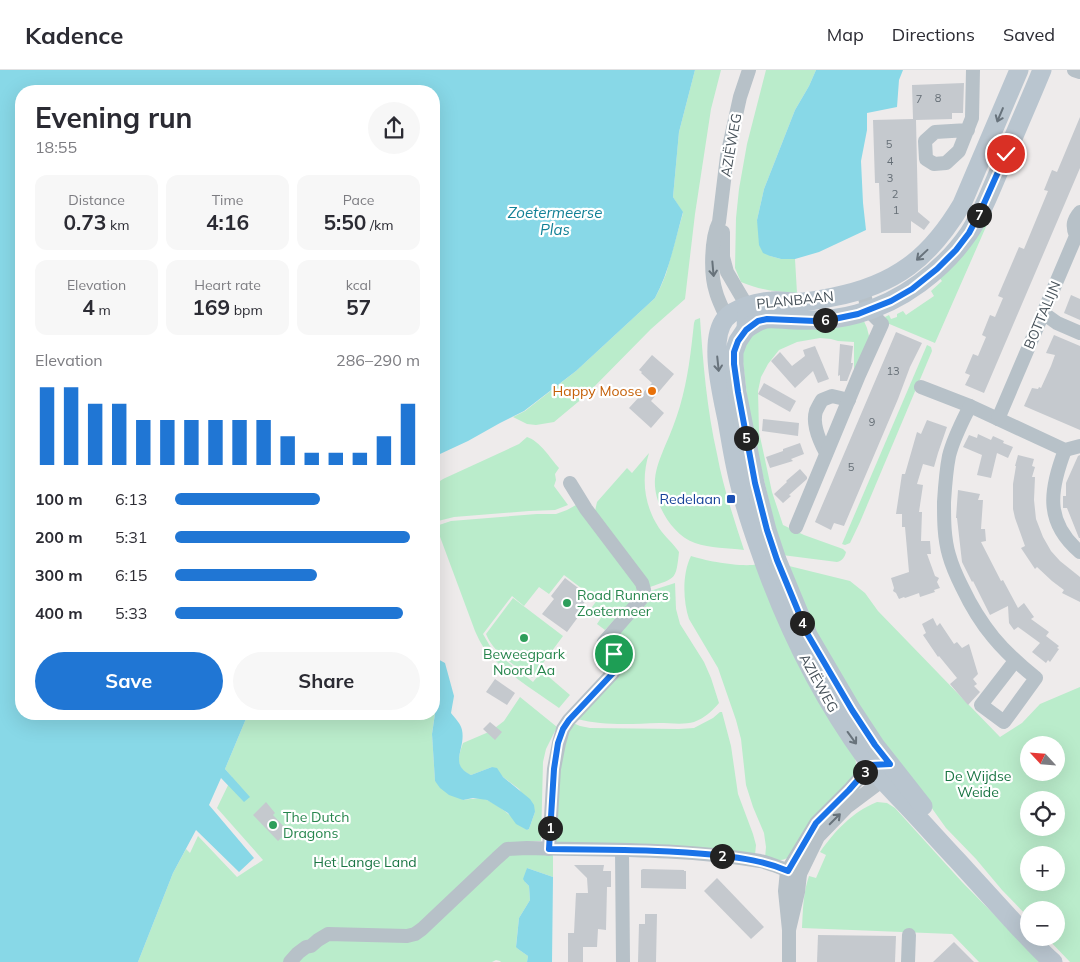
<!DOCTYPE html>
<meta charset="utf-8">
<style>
:root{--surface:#fff;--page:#f7f7f7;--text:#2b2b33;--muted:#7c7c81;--line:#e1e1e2;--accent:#2076d4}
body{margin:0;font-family:Mulish,sans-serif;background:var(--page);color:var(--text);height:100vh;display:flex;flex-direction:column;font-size:19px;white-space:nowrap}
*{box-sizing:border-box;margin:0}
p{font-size:16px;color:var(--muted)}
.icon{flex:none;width:28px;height:28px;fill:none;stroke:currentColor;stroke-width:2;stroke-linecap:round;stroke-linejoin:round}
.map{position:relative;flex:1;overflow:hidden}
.details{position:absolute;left:15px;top:15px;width:425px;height:635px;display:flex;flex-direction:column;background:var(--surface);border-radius:20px;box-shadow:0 5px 20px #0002}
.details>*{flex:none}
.needle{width:32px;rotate:296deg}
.fabs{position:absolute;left:1020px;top:666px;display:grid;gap:10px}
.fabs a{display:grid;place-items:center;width:45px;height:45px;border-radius:50%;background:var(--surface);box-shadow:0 5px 20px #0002;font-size:25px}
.pin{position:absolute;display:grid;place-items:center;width:42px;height:42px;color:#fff;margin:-21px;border:2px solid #fff;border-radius:50%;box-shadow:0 1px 5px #0007}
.km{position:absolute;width:25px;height:25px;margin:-12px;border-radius:50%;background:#222;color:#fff;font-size:14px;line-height:25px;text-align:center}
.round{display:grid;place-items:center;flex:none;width:52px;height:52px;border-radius:26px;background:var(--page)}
.headline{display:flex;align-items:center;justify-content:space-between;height:85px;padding:0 20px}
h1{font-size:28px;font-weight:700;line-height:38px}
.figures{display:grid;grid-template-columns:repeat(3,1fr);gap:8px;height:85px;padding:5px 20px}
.figures div{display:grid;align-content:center;border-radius:12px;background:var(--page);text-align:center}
.figures b{font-size:21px;font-weight:700}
.figures small{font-size:14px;font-weight:400}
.figures p{font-size:14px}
.chart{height:140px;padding:10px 20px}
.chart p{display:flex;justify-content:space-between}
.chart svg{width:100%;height:90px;margin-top:5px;stroke:var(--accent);stroke-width:6}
.action{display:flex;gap:10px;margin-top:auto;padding:10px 20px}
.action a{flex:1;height:58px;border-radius:30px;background:var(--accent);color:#fff;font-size:20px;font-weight:700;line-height:58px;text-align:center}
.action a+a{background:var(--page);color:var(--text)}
ul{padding:0 20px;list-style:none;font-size:16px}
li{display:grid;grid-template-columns:80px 60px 1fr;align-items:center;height:38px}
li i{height:12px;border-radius:6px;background:var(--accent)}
header{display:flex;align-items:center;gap:30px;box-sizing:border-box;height:70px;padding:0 25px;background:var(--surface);border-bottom:1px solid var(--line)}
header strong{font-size:24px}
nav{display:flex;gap:28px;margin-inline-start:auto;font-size:18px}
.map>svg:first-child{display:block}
</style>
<header>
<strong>Kadence</strong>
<nav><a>Map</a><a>Directions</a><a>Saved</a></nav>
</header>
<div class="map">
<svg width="1080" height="892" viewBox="0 0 1080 892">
<rect width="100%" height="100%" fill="#eeebeb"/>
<g fill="#baeccb" fill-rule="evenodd">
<path d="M695,0H721L711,39L695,144L685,229L651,259L584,327L554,352L536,355L527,354L513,347L525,341L576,301L655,228L661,216L666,204L683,143L673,127L679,62Z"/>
<path d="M766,0H816L809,16L795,40L764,119L757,150L770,186L781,189H795L797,223C776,222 760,220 741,212L735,198L736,148L739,119L747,74Z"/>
<path d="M987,140L992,143L935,273L887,253L885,247L889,245L891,249L897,247V244L903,241L906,245L934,226L931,221L942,211L937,205Z"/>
<path d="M700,248C703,293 707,340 717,384C723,417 734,449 744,480C728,478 710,478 695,473C672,465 653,433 655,409C656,397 661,386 665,376C671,363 676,349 680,336C688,309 691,281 694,253L695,250Z"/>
<path d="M863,249L867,258L870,270L854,302V272L838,271L831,269L820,268L797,272L779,280L768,294L761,307L758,321L759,362L772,422L783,455L804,465L843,479L846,482C845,487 842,491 837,492L782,485L750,352L742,283L746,272L760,258Z"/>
<path d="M927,275L931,277L932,281L860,452L850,473L845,475L842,474Z"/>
<path d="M527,367C540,371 550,388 559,398L555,404L556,410L554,416L568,435L555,440L529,441L454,447L434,452V415L443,409L519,374Z"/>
<path d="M649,383C641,409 644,435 659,458C665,467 673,473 679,482C676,510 676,508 650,517L595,441L597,432L627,398L632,403Z"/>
<path d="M576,435L634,509L638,521L637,525L605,560L597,554L601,548L590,540L597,530L564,505L549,524L539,517L524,536L512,526L483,564L490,576L495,582L533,612L542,601L570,625L559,638C537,622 508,605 490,585C483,578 479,570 475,561L436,456L451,451L537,444H556L567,440Z"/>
<path d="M691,486C706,491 744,498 758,494L855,688L856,693L854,705L789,787C781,792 774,790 765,788L766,777L764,763L753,737L746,715L741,669L736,650L718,598L689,549C683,531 682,504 691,486Z"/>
<path d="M781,494L850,511L865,523L878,541L1000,667L1022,653L1040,634L1080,617V892H1070L1047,868H1056V840H1029V848L1002,820L976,789L946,758L926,730L858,643ZM1029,675H1056V702H1029ZM1029,730H1056V758H1029ZM1029,785H1056V812H1029Z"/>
<path d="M675,513L676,539L680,554L704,592L711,608L719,633C712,641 705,648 694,652C684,655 670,653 659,653C632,654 604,656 577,649L613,610L615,569L650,521Z"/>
<path d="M513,528L563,566L532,608C515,595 494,584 486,564Z"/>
<path d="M434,626L437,629L432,664L435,711L463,730C471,729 480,727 487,730C503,737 514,750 527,760L529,759L535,742L519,719L503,707L492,697L471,705C469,704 466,703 464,701C455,694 460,682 463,673L491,661L504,651L520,627L557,657L546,679L543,692L541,771L524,772L553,784V807L527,798L525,812L529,816L530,830L519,848L516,876L518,879L528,886L527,892H501L500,891L496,890L492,892H138L173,803L186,779L190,783L198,766L237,807L263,790L217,738L232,707L225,699L248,644H434Z"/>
<path d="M720,642H722L731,676L738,724L753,764L756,775L755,785L553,774L563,672L573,653L580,656L590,658L679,659L694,658L713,648Z"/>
<path d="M877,732L887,733L895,738L962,812L1041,892H979L952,864L802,858C803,840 803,823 809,806L816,808L826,785L820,782C835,761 852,742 877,732Z"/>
</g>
<g fill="#88d8e7">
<path d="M0,0H695L679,62L673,127L683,142C675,171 669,202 655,228L576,301L524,341L500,353L468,371L440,384L434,376V21H21V644H248L225,699L250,727L244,732L221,708L209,735L254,788L239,802L196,760L173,803L138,892H0Z"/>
<path d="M816,0H903L899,10L897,37L867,43V60L861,91L863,133L866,160L819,182L795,189H781L770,186L763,183L759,175L757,150L764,119L795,40L809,16Z"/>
<path d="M434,587L445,593L454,626L451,643C455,648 461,654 462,660C466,679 448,694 471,705L492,697L497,698L503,707L530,729L534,735L535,742L529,759L527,760L516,754L508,743L487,730L473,728L463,730L449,725L440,718L435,711L432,664L437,630L434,626Z"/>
<path d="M527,798L553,807L552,892H527L528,886L518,879L516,877L519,848L530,830L529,816L525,812L523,809Z"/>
</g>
<g fill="#c5c9ce">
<path d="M964,13L963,43H952V49L916,50L918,142L930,152L924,160L911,151V163H881L879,113H875L873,50L913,49L912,15Z"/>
<path d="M1080,47V98L984,323L965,315L970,305L965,303L973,284L978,286L986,267L982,265L990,245L995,247L1003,228L998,226L1019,177L1024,179L1048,121L1044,120L1052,100L1057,102Z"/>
<path d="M1071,225L1080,229V250L1064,243Z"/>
<path d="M896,262L922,273L910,297L898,329L844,456L834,453L831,460L815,452Z"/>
<path d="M1054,265L1080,276V360L1024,336L1032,318L1038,319L1039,317L1041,318L1051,296L1055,285L1046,283Z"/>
<path d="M840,274L853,276L851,293H853L852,298L847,311H840V305L838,306Z"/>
<path d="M815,276L829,309L818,313L813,301L795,318L771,291L780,282L792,296L805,286L803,280Z"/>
<path d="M652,285L674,304L651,331L664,343L651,358L629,338L652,313L641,303L642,302L639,300Z"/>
<path d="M764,313L796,331L790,342L758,324Z"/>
<path d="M763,349L799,353L798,366L762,361Z"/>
<path d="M927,350L947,357L938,383L934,397L923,394L917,414L923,415L919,442H922L921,471H930L931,484H927L935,506L939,508L937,512L940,518L934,520L935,522L920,527L919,523L905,528L904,527L899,529L896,523L893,521L894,518L891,508L909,502L905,457H902V444H896L902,404H905L917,362L921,364Z"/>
<path d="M978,364L991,370L993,366L1004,371L1003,373L1013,377L1008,388L997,383L991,408L977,405L982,385L963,377L969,365L977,368Z"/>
<path d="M800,373L804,384L791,389L793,391L770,398L766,387L783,381V379Z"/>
<path d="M1018,385L1034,389L1032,396L1035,397L1032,407H1035L1034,430L1036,449L1043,467L1051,481L1060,491L1080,507V532L1062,523L1064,520L1052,511L1037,497L1035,499L1021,478L1025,476L1015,448L1013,439V414L1016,396H1015Z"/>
<path d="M1080,385V468H1079L1067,438H1063V426H1066V413L1078,386Z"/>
<path d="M800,399L807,407V409L789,425L791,426L783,433L774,424L787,412L786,411Z"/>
<path d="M958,420L980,424L978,430H983L981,459H985L986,471L981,472L1001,511L1003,510L1018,538L1024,533L1034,547L1031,549L1049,562L1046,566L1059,576L1057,578L1059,579L1050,592L1048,590L1046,593L1032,582L1040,573L1018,557L1014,560L1009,553L1008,536L990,545L973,511L972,512L962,492L957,448H956Z"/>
<path d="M565,508L589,526L581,537L584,539L567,562L542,544L554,529L551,526Z"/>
<path d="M933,548L937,556L940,553L954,574L957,572L962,578L969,574L978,604L973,609L977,614L974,616L980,622L968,635L950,614L957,608L939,586L938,587L923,565L926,563L922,554Z"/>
<path d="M495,609L515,623L507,635L486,622Z"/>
<path d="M490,652L502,662L495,670L483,659Z"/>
<path d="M266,732L275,743L273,745L288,761L278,771L253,745Z"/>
<path d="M574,795H604L603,801H611V817H607L606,860L598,859L597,877H583V892H568V863H574L576,823H588L587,808Z"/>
<path d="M643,799L684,800V801H686V819L641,818V800Z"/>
<path d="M717,808L764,857L751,869L704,821Z"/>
<path d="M645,844H657L656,892H638L639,854H645Z"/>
<path d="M818,865L896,866L895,892H817Z"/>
<path d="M954,872L974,892H933Z"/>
</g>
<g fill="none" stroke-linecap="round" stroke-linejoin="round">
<g stroke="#b7c1c8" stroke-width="14">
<path d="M1074,0L1080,2"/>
<path d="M968,60L935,62L925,71L926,89L934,94L946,93L959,81L972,48L973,0"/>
<path d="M723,162V187L727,202L747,236"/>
<path d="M1043,243L1057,253L1080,263"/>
<path d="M726,247C723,239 718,230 716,222C710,204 711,168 719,152L727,86L740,27L749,0"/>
<path d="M921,317L970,336L1065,380L1080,376"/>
<path d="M970,336C962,352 953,369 949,386C946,401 945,416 944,432C944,450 944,468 949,485C952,496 957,507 962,517C981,557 1002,581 1036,608L1004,652L981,635L1015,591"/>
<path d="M998,349L1076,166C1072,156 1073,150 1080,142"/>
<path d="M1065,380C1050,419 1044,452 1080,482"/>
<path d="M826,383C820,372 812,354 816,341C818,337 820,333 822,330L832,326L849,330"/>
<path d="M796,457L859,305L882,254L868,240L863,220"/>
<path d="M549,779L554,699L559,673L563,659L569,650L613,603C616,588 613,584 604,572L643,527L644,520L642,513L586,439L570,413"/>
<path d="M622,780L623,892"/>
<path d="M290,892L298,883L306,877L311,876L318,870L328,864L407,866L415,864L422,859L497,788L507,779L527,778C604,780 683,778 760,791C774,794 786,801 800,804"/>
<path d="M789,892V860L785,821L787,801L816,753L849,720L871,695L889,694L883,710L847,737L818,767L800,804L798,822L789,860"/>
<path d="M908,892L909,865"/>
</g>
<g stroke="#b9c5cf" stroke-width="19">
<path d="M1019,0L962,134C930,188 895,215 833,227C823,229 813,231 803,232C792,233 782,230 772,231C757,232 734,238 725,249C708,270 722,325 727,350C731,372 734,394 740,416C746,443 756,469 765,495C793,572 829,642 880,707C889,718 899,727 908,737C925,755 941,773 957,790C978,813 999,836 1020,859C1031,870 1041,882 1053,892"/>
<path d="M747,236L746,259L738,271L734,282V294L737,322L755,413L767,460L777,490L808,565L852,640L875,675L923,736"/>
<path d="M746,259C753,255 759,250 766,249C775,248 785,250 793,250C815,251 836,250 857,244C901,232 943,201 969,163C982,144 990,122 999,101C1013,68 1028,34 1042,0"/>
</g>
</g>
<defs><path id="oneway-shaft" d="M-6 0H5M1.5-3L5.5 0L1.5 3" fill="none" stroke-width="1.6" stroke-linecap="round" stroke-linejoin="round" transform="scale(1.25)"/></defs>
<g stroke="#68737c">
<use href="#oneway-shaft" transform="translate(1000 45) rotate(113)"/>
<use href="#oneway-shaft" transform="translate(922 185) rotate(137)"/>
<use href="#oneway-shaft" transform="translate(718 294) rotate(84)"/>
<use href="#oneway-shaft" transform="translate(852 668) rotate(54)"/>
</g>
<g stroke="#67727a">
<use href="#oneway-shaft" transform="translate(713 199) rotate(85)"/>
<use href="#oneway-shaft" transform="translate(835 749) rotate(-45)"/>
</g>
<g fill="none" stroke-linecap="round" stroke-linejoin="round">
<g stroke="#fff" stroke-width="10">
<path id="route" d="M614,584L615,594L613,603L569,650L563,659L558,673L554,699L549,779C605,780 661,779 717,785C741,788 765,791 788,801L816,753L849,720L871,695L890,694L875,675L852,640L808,565L777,490L767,460L755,413L738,322L734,294V282L738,271L746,260L758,251L767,249L815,251L834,249L858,244L891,231L912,219L937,199L956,180L969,163L982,138L1006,84"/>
</g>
<use href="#route" stroke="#1a73e8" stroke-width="6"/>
</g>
<circle fill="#e8710a" stroke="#fff" stroke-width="2" cx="652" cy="321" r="5"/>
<rect fill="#1a4fb4" stroke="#fff" stroke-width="2" x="726" y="424" width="10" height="10" rx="2.5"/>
<g fill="#2e9e5b" stroke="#fff" stroke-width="2">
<circle cx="567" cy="533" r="5"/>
<circle cx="524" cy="568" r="5"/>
<circle cx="273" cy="755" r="5"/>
</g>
<g text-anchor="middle" stroke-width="4.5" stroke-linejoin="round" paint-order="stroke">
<g font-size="11" fill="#656e76">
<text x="938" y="32">8</text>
<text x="919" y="33">7</text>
<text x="889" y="78">5</text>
<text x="890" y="95">4</text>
<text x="890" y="112">3</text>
<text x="895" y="128">2</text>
<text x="896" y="144">1</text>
<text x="893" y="305">13</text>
<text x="872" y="356">9</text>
<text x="851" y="401">5</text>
</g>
<g font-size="14" fill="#455058" stroke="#fff">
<text transform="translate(731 75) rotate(-80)" y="5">AZIËWEG</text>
<text transform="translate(795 230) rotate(-6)" y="5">PLANBAAN</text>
<text transform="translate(1042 245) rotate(-67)" y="5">BOTTALIJN</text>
<text transform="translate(819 613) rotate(61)" y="5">AZIËWEG</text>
</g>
<g font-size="14" fill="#c56008" stroke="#fff" text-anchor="end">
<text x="642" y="326">Happy Moose</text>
</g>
<g font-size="14" fill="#164399" stroke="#fff" text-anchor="end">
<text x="721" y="434">Redelaan</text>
</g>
<g font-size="14" fill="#27864d" stroke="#fff" text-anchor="start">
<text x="577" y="530">Road Runners<tspan x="577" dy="16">Zoetermeer</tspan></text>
<text x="524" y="589" text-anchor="middle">Beweegpark<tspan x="524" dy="16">Noord Aa</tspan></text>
<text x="283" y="752">The Dutch<tspan x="283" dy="16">Dragons</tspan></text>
</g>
<g font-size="14" fill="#1a7543" stroke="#fff">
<text x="978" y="711">De Wijdse<tspan x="978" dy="16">Weide</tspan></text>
<text x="365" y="797">Het Lange Land</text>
</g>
<g font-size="15" font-style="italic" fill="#128197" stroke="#fff">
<text x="555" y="148">Zoetermeerse<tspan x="555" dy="17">Plas</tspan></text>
</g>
</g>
</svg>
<div class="fabs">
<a><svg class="needle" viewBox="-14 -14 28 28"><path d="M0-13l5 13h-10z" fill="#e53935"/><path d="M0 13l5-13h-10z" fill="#7c7c81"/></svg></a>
<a><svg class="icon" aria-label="locate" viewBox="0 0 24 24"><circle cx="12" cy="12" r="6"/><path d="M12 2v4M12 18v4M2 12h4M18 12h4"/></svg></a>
<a>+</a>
<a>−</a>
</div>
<div class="pin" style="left:614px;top:584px;background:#1e9e55"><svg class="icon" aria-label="arrive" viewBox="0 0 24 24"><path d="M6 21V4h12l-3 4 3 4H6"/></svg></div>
<div class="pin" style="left:1006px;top:84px;background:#d93025"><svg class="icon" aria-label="check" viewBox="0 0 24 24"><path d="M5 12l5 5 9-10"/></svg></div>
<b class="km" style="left:550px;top:758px">1</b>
<b class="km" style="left:722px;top:786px">2</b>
<b class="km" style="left:865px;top:702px">3</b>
<b class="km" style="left:802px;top:553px">4</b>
<b class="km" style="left:746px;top:368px">5</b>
<b class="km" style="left:825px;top:250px">6</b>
<b class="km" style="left:979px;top:145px">7</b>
<section class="details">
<div class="headline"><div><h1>Evening run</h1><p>18:55</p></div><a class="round"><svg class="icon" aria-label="share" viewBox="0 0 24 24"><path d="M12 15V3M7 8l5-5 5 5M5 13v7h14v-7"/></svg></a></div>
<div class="figures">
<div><p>Distance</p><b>0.73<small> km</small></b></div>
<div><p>Time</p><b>4:16</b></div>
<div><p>Pace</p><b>5:50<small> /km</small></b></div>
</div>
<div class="figures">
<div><p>Elevation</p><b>4<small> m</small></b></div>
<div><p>Heart rate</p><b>169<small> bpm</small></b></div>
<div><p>kcal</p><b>57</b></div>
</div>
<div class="chart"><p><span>Elevation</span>286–290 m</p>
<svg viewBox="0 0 160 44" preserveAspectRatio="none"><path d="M5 44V6M15 44V6M25 44V14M35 44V14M45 44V22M55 44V22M65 44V22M75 44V22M85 44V22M95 44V22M105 44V30M115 44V38M125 44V38M135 44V38M145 44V30M155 44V14"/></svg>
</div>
<ul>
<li><b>100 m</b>6:13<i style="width:59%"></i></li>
<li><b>200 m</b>5:31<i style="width:96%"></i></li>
<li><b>300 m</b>6:15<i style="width:58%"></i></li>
<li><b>400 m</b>5:33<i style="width:93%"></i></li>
</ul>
<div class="action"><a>Save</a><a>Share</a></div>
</section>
</div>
